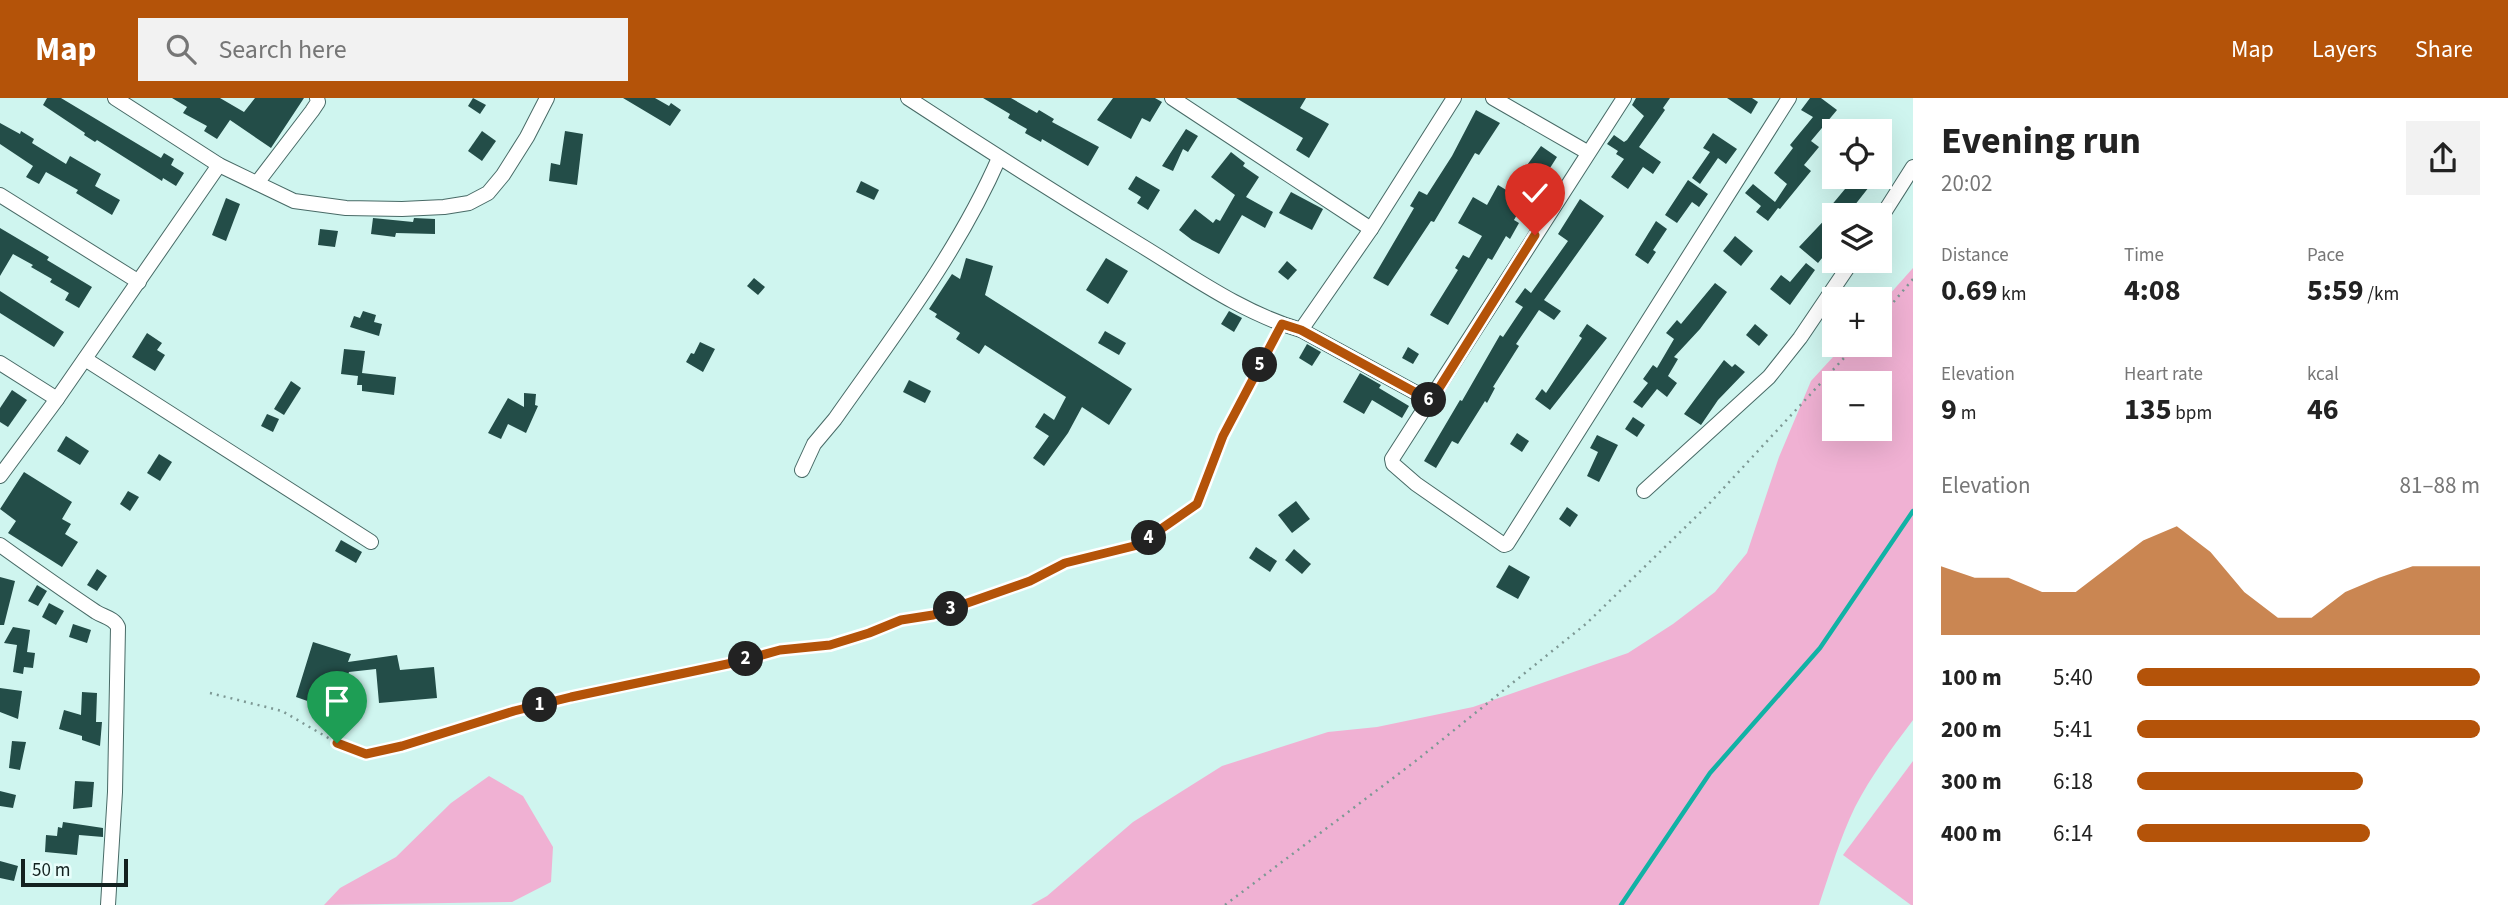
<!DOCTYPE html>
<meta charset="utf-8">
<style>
:root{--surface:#fff;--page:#f2f2f2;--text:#222;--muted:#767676;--accent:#b45309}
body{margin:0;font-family:"Source Sans 3",sans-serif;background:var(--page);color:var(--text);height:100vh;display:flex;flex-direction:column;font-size:26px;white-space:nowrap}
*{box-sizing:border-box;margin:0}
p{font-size:23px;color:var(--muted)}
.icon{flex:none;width:38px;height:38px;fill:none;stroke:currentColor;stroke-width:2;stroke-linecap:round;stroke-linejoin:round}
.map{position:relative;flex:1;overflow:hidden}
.panel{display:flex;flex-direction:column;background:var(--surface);width:595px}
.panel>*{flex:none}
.fabs{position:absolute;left:1822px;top:21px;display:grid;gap:14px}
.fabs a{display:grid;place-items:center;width:70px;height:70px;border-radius:0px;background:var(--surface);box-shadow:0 7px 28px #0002;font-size:35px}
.scale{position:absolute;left:21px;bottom:18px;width:107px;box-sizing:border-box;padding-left:7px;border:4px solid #13211f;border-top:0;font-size:19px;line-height:24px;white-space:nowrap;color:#13211f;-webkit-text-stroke:5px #e8fefb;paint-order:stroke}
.pin{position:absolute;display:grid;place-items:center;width:60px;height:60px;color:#fff;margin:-72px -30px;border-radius:50% 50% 50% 0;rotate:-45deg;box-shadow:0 0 7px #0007}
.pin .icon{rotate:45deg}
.km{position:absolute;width:35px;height:35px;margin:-18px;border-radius:50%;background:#222;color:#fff;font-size:19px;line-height:35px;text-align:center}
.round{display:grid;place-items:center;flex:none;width:74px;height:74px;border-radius:0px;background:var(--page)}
.headline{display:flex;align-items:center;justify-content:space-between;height:119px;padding:0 28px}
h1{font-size:38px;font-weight:700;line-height:52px}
.stats{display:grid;grid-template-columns:repeat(3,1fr);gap:10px;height:119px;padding:7px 28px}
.stats div{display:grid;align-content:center}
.stats b{font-size:30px;font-weight:700}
.stats small{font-size:19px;font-weight:400}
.stats p{font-size:19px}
.chart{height:196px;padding:14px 28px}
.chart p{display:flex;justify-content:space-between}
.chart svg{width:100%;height:126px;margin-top:7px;fill:var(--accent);opacity:.7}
ul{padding:0 28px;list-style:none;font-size:23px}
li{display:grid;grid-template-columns:112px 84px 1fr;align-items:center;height:52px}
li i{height:18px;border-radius:9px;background:var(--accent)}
header{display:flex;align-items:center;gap:42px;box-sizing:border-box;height:98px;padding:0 35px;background:var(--accent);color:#fff}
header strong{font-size:33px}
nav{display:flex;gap:38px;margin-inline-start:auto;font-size:24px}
.search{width:490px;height:63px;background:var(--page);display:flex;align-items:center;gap:18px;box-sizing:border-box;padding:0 24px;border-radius:0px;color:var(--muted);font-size:26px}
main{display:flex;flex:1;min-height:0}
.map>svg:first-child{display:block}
</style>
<header>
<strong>Map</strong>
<div class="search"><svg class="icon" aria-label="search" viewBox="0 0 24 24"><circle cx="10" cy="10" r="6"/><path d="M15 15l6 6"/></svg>Search here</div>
<nav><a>Map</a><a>Layers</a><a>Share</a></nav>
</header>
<main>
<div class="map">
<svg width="1913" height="807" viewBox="0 0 1913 807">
<rect width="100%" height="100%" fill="#cff5ef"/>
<g fill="#f0b1d3" fill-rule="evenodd">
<path d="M1913,170V622C1892,650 1871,678 1855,709C1840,740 1830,774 1819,807H1031L1047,798L1133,724L1222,668L1328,634L1377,629L1473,609L1628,555L1673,526L1715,494L1747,455L1779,359L1811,283L1844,247H1880V207ZM1834,285H1880V331H1834Z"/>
<path d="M1913,663V807H1911L1843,757Z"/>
<path d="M489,678L523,698L553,749L551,784L512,804L324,807L340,790L396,759L451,705Z"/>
</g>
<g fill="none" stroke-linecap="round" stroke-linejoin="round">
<path stroke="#11b2a5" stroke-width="4.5" d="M1621,807L1710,675L1820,550L1913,413"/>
</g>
<g fill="#234d48">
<path d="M47,0H61L161,60L164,55L174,61L171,67L184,75L176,88L163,80L162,83L97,42L95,44L84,37L85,35L43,7Z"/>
<path d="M172,0H220L244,14L255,0H304L271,50L230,22L217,41L204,33L207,28L183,15L187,9Z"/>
<path d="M473,0L486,7L480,16L468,8Z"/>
<path d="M623,0H655L669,8L671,5L681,12L670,28Z"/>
<path d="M983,0H1011L1037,15L1039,12L1054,21L1052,24L1099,49L1088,68L1042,41L1041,44L1025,35L1027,31L1008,20L1010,16Z"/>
<path d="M1113,0H1155L1162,4L1150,24L1142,20L1131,41L1097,22Z"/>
<path d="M1236,0H1306L1300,10L1329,26L1309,60L1296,52L1303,40Z"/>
<path d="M1636,0H1670L1663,10L1665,12L1639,49L1661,64L1653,76L1643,69L1628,91L1611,79L1624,61L1616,56L1618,53L1607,46L1614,37L1624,44L1627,42L1644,18L1632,7Z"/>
<path d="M1727,0H1752L1758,4L1751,16Z"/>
<path d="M1810,0H1821L1837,12L1811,43L1819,49L1804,67L1811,73L1780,111L1778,110L1768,123L1756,114L1761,108L1745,95L1753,86L1775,104L1787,86L1774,75L1793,50L1790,47L1813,19L1801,12Z"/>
<path d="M1476,12L1500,25L1479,57L1475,55L1434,124L1431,123L1388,188L1373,180L1414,110L1410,108L1419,93L1427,97L1452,58Z"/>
<path d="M0,25L20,36L21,33L34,41L32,45L66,66L70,58L101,76L95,88L120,102L112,117L76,95L78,92L46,74L39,86L26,79L33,68L0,46Z"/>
<path d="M1186,31L1198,38L1188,54L1183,51L1173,73L1162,68Z"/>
<path d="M482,33L496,43L482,63L468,53Z"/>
<path d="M565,33L583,36L577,87L549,83L551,65L560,67Z"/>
<path d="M1713,35L1737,51L1726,66L1718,60L1700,86L1692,80L1710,54L1703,50Z"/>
<path d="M1541,48L1557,59L1536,92L1532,90L1514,122L1519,125L1510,141L1506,138L1492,162L1488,160L1448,227L1430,217L1458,172L1455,170L1463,157L1469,160L1482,138L1458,125L1473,99L1487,107L1498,87L1508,93Z"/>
<path d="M1231,54L1245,65L1243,68L1259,79L1246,99L1273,114L1265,130L1242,117L1219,156L1192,142L1179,132L1195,111L1213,125L1216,121L1220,123L1235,97L1211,79Z"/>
<path d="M1136,78L1160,92L1148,112L1137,105L1141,99L1128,91Z"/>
<path d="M1855,79H1874L1866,88L1869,89L1847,117H1834V137L1828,145L1832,148L1818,165L1799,149L1834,112L1830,109Z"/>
<path d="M1688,82L1708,96L1699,109L1692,104L1677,125L1665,117Z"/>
<path d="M861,83L879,92L874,102L856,94Z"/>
<path d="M1291,94L1323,111L1312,132L1279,115Z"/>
<path d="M226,100L240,106L226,143L212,137Z"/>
<path d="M1580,101L1604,118L1544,202L1561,213L1554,222L1539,212L1516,246L1519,248L1493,289L1495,290L1487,305L1485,303L1458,346L1452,343L1436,370L1424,363L1460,302L1462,303L1500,237L1503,239L1523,209L1515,204L1525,190L1531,195L1568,143L1558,136Z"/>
<path d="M373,120L413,124L414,120L435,121V136L396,135L395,139L371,136Z"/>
<path d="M1656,123L1667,131L1653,152L1656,154L1648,166L1635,157Z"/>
<path d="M0,130L49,159L47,162L92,189L79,210L65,202L69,195L50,184L52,181L31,169L33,167L13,156L0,178Z"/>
<path d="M320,131L338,133L335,149L318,147Z"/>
<path d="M1735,138L1753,153L1741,168L1723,153Z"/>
<path d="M966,160L993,168L985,197L1132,291L1109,327L1082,309L1068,335L1044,368L1033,360L1049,338L1035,329L1044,315L1054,322L1066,299L985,247L979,256L956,241L960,235L935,219L937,216L929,211L952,176L960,181Z"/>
<path d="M1106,160L1128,173L1108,206L1086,192Z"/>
<path d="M1287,163L1297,172L1288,182L1278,174Z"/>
<path d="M1806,165L1815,172L1790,207L1770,191L1781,177L1790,184Z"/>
<path d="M754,180L765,189L758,197L747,188Z"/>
<path d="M1715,185L1727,194L1700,231L1674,259L1678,261L1668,278L1677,285L1667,299L1657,291L1642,310L1633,304L1648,285L1643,281L1653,267L1657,270L1674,241L1666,235L1677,222L1681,226Z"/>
<path d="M0,193L64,234L54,249L0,215Z"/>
<path d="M363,213L376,217L374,224L382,226L379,238L350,229L354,218L360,220Z"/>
<path d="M1229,213L1242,220L1234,234L1221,226Z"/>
<path d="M1587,226L1607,240L1550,312L1535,301L1542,291L1546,295L1582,240L1579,238Z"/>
<path d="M1755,226L1768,237L1759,248L1746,237Z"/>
<path d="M1105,233L1126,245L1119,257L1098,245Z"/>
<path d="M147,235L162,245L157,252L165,257L155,273L132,259Z"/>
<path d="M700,244L715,251L703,274L686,264L691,255L694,256Z"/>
<path d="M1307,246L1321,254L1312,268L1299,260Z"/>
<path d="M1408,249L1419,256L1413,266L1402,260Z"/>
<path d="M344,251L365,253L362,275L396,279L394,297L362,293V287H357L358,278L341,276Z"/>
<path d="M1724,262L1732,269L1735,266L1745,274L1718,302L1701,327L1684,316Z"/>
<path d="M1360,275L1381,287L1379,290L1409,308L1402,320L1372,302L1364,316L1343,304Z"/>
<path d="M909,282L931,293L925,305L903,294Z"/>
<path d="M291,283L301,290L284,317L274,311Z"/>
<path d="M12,292L27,302L8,329L0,324V310Z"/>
<path d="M524,295L536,296L535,307L538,308L526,335L508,326L501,341L488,335L508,300L524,309Z"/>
<path d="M267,316L279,321L273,334L261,328Z"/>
<path d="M1633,319L1645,327L1637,339L1625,331Z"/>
<path d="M1517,335L1529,343L1522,354L1510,346Z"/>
<path d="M1597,337L1618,347L1599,384L1587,378L1598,354L1590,350Z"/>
<path d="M66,338L89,353L80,367L57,353Z"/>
<path d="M159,356L172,364L160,383L147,375Z"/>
<path d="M24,374L72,404L62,421L71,426L65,436L78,444L62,469L8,435L16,423L0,411Z"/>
<path d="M128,393L139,399L130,413L120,406Z"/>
<path d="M1296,403L1310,421L1292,435L1278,417Z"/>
<path d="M1567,409L1578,417L1570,429L1559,421Z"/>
<path d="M341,442L362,454L356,465L335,453Z"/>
<path d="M1256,449L1277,463L1270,474L1249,460Z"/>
<path d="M1294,451L1311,466L1302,476L1285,462Z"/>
<path d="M1509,467L1530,479L1518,501L1496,489Z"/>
<path d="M97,471L107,478L97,493L87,487Z"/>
<path d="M0,479L15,483L4,527H0Z"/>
<path d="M37,487L47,493L38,508L28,503Z"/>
<path d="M49,505L64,513L56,527L42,519Z"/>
<path d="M73,526L91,532L87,545L69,539Z"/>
<path d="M13,529L30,532L27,554L35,555L33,570L24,569L23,576L13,574L17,547L4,545Z"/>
<path d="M313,544L351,556L348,564L397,557L400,572L434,569L437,600L379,605L376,571L349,574L336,613L296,599Z"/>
<path d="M0,590L22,593L18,621L0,614Z"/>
<path d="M82,594L97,595L96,624H102L100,648L82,642V638L59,631L64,612L81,617Z"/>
<path d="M12,643L26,644L20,672L9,670Z"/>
<path d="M75,683L94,684L92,709L73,711Z"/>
<path d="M0,693L16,697L13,710L0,708Z"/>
<path d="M63,724L103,730V739L79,737L77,757L45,754L46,737L57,738L58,729L62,730Z"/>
<path d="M0,763L18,768L14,783L0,780Z"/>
</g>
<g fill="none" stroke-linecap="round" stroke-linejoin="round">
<g stroke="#486a66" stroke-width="16">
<g id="minor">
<path d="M115,0L219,67L294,103L346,110L402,111L444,109L469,105L488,95L503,77L527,39L547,0"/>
<path d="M908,0C984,50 1060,98 1137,145C1190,177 1242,215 1301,232L1431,303"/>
<path d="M1172,0L1371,131"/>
<path d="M1493,0L1587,54"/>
<path d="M1624,0L1392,361L1393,366L1416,386L1504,447L1507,446L1789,0"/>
<path d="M257,85L312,13L318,4L317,0"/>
<path d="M0,97L139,184"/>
<path d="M1880,121L1913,69"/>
<path d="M1301,232L1371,131L1454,0"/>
<path d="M85,261L371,444"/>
<path d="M0,265L57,301"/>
<path d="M802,372L814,346L835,321C894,237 958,154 999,60"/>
<path d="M0,378L57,301L219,67"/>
<path d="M1644,393L1769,279L1800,240L1852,163"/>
<path d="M0,447C32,470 63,492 96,514C104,519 114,520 118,529L115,694L108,807"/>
</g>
</g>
<g stroke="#7d9894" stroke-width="2.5" stroke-dasharray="2 5" stroke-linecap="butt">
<path d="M1880,220L1913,181"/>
<path d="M210,595L282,613L337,645L366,656L402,648L571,599L737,564L780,552L829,547L869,535L901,522L934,517L1030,483L1065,465L1137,448L1197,406L1222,338L1275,239"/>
<path d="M1225,807L1417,662L1587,525L1707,408L1856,247"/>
</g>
<use href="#minor" stroke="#fff" stroke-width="14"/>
</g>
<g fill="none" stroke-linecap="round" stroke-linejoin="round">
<g stroke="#fff" stroke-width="14">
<path id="route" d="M337,645L366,656L402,648L514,613L571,599L737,564L780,552L830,547L869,535L901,522L933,517L1030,483L1065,465L1138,447L1197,406L1223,338L1282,226L1301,232L1431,303L1535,137"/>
</g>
<use href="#route" stroke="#b45309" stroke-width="9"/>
</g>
</svg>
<div class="fabs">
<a><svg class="icon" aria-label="locate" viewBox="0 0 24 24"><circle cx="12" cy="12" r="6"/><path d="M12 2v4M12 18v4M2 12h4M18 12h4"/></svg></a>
<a><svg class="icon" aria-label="layers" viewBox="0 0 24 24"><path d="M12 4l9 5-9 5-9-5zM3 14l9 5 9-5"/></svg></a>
<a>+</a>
<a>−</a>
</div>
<div class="scale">50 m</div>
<div class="pin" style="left:337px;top:645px;background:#1e9e55"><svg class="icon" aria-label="arrive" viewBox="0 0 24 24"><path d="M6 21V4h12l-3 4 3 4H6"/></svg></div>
<div class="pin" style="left:1535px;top:137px;background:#d93025"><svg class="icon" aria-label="check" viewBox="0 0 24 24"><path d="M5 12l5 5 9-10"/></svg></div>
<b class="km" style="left:540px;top:607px">1</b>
<b class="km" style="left:746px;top:561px">2</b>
<b class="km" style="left:951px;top:511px">3</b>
<b class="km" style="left:1149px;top:440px">4</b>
<b class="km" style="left:1260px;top:267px">5</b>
<b class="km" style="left:1429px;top:302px">6</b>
</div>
<section class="panel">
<div class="headline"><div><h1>Evening run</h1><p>20:02</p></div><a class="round"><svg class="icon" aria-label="share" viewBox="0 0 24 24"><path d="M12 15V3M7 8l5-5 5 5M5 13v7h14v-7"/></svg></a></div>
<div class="stats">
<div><p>Distance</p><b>0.69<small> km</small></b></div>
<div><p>Time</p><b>4:08</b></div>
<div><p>Pace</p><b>5:59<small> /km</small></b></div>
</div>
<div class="stats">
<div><p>Elevation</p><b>9<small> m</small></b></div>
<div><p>Heart rate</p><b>135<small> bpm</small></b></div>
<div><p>kcal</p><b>46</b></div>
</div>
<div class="chart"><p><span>Elevation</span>81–88 m</p>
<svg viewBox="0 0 160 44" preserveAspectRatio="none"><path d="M0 44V20L10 24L20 24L30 29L40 29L50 20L60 11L70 6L80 15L90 29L100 38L110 38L120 29L130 24L140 20L150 20L160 20V44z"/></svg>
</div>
<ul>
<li><b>100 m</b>5:40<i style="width:100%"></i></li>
<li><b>200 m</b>5:41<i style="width:100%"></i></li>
<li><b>300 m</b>6:18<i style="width:66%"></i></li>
<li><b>400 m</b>6:14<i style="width:68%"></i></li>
</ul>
</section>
</main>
